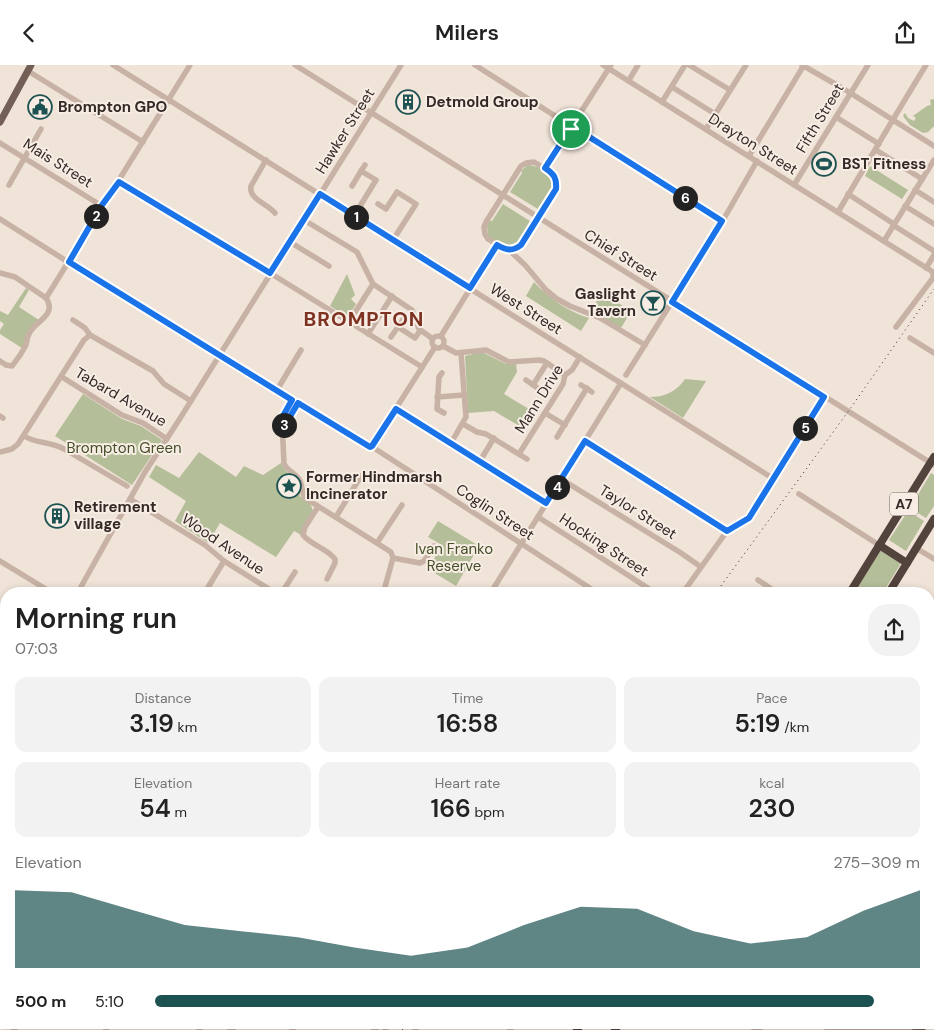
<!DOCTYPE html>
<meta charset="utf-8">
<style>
:root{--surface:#fff;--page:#f2f2f2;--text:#222;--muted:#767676;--accent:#1d5252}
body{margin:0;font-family:"DM Sans",sans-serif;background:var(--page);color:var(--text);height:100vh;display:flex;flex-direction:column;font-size:19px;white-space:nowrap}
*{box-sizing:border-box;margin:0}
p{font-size:16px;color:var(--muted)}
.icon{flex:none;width:28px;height:28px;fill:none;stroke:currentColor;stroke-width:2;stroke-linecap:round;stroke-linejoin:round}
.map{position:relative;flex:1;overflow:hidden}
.sheet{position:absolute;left:0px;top:522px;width:935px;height:442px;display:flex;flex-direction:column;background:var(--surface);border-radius:20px 20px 0 0;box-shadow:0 2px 8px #0003}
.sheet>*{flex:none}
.pin{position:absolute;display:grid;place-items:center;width:42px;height:42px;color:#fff;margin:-21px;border:2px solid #fff;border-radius:50%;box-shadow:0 1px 5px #0007}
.km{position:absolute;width:25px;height:25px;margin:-12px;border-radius:50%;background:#222;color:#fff;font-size:14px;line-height:25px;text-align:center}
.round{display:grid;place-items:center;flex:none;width:52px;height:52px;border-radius:20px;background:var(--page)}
.overview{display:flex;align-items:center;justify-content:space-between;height:85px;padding:0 15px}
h1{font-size:28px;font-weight:600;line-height:38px}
.figures{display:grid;grid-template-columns:repeat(3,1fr);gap:8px;height:85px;padding:5px 15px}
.figures div{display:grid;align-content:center;border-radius:12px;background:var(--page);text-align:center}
.figures b{font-size:25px;font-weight:600}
.figures small{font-size:14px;font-weight:400}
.figures p{font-size:14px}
.chart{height:140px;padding:10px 15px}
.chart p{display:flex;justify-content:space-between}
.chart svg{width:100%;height:90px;margin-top:5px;fill:var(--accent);opacity:.7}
ul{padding:0 15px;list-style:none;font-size:16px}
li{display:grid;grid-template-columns:80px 60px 1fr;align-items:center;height:38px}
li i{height:12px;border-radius:6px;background:var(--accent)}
header{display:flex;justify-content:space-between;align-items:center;height:65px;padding:0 15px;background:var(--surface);font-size:22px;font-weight:600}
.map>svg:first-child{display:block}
</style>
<header><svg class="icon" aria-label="back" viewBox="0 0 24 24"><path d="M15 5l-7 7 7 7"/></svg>Milers<svg class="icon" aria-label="share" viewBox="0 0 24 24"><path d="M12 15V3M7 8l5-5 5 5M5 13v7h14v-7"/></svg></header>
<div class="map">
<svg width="934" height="965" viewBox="0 0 934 965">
<rect width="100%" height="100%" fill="#f0e3d8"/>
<g fill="#b4be99">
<path d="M934,34V61L928,67L923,68L910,60L903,51L905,48L908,53L914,56L916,53L913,51L927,41L931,40L930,35Z"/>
<path d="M527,100C540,100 559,112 552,126L550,125L538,144L510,127L522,108L521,106Z"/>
<path d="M870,101L908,125L902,134L865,111Z"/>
<path d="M503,139L530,156L520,174L521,176C513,189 496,179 488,170L487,161L489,156H492Z"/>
<path d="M347,209L355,230L351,234L356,239L348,252L330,241Z"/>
<path d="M534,217C550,234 567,246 589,253L581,266L526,231Z"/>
<path d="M26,223L29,225L19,242L39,255L22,283L0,269V265L4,259L0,256V246L8,250Z"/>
<path d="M602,228L631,246L621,263L601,251L590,247Z"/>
<path d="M482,287L506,299L516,298L517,307L504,329L534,347L523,363L494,346L468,348L465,291Z"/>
<path d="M685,314L706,316L683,353L650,332C665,332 677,326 685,314Z"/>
<path d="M83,329L122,354L141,361L162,375L132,420L55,371Z"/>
<path d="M199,387L236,412L244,401L263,410L281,398C289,415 298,408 300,431L311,440L313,446L301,470L294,466L276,492L220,458L208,478L175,456L186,436L149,412L156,400L179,413Z"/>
<path d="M931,408L934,410V441L926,453L910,443Z"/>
<path d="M908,446L924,456L906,486L889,475Z"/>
<path d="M438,456L479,481L456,521L428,504L442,480L428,472Z"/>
<path d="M882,485L900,497V500L882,529H853L880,486Z"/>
</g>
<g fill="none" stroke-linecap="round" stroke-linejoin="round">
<g stroke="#c7b2a5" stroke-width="5.5">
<path d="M113,0L774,414"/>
<path d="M295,0L934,400"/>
<path d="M475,0L722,157"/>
<path d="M603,0L933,207V213L896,262"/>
<path d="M689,0L730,25"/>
<path d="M802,0L844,24L934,81"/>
<path d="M28,6L143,77"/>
<path d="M629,15L638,0"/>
<path d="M672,22L715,49"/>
<path d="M662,37L685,0"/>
<path d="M836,52L879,79"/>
<path d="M706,64L746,0"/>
<path d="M0,78L102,141"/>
<path d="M876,85L922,114"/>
<path d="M749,91L804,0"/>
<path d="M266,95L251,121C248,134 268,139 275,148"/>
<path d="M534,97C547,105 558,107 556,124L521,181L516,184L506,185L488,174L485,169L484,162L486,157L521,101L526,98Z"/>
<path d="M545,103L611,0"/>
<path d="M361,106L365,100"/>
<path d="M119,117L270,208L422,302"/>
<path d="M9,120L41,64"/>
<path d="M794,120L868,0"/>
<path d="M352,121L361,106L376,115L354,151"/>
<path d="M915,125L934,137"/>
<path d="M848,129L894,159"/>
<path d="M378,139L386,144L397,127L416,139L393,175"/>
<path d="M905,141L934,159"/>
<path d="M838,147C867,98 896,49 926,0"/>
<path d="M0,154L144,245L198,276L370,382L372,381L435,282"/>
<path d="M304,155L357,187L373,219L412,245L419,264L433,274"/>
<path d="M893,160L934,186"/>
<path d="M884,176L934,95"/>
<path d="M290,177L329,201"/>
<path d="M509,185L525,200L546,225L557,234L570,241L600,253L645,280"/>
<path d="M926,203L934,190"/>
<path d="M0,208L15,212L46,233C58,250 34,257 29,269C27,272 27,277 26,280C22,288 17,295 12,301L6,300L0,296"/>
<path d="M46,233L190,0"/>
<path d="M354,249L373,219"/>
<path d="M73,255L85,263L90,270L153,306L164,319L191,336"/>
<path d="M398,262L415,273L420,266"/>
<path d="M368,269L392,231"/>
<circle cx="438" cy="277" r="6"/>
<path d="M441,271L497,180"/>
<path d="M391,272L404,253"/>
<path d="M910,273L934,288"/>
<path d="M443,281L456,288L486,285L509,297L539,295L544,296L565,310"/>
<path d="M442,308L439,312L437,344L444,348"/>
<path d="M626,310L722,157L757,96"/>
<path d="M62,312L122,350L143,358L167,374"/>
<path d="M526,315L539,324"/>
<path d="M533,320L547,298"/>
<path d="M581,320L592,327"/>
<path d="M277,325L301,285"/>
<path d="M437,332L464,330"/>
<path d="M292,335L283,351L282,356L284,399C288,406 295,408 299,414C303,420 301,427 305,433L391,487L393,493L383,529"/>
<path d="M397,344L546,438"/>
<path d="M545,348L565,360"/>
<path d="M0,351L3,353"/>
<path d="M463,359L477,367L486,369L527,394"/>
<path d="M283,363L298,338"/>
<path d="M24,371C37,379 49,376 64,384L127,421"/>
<path d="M557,372L587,323"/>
<path d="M585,376L727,466"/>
<path d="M451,378L466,352L461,288"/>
<path d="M377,385L599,529"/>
<path d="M0,387L12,384L18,379L84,275L90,270"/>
<path d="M519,389L563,319L565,310L572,305L580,292"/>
<path d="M480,396L494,373"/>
<path d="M561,414L681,488L701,502"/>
<path d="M799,429L879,480"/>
<path d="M130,434L205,480L224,496L277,529"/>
<path d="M318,442L305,462L303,470C312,481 327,483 335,494V498L327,514"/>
<path d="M336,452L361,411"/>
<path d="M538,452L657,529"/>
<path d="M377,478L402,440"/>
<path d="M916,483L934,494"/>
<path d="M393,493L420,498L424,496L434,481"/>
<path d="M0,496L54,529"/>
<path d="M758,515L779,529"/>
<path d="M77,529L145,407L179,355L401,0"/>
<path d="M204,529L224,496"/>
<path d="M281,529L295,507"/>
<path d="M490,529L621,318"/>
<path d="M682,529L727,466L749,453L824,332"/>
<path d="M929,628L934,620"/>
<path d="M0,664L6,653"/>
<path d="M929,674L934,678"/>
<path d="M0,818L6,822"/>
<path d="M0,855L6,846"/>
<path d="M224,959L233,965"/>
<path d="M368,959L376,965"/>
<path d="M14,965L18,959"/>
<path d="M106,965L110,959"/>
<path d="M199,965L204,959"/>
<path d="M292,965L297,959"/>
<path d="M385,965L389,959"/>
<path d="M415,965L420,959"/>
<path d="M510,965L514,959"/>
<path d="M754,965L757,964L760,965"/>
<path d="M827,965L920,962"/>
</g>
<g stroke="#745f57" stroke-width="7">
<path d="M0,57L31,0"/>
<path d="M0,747L6,748"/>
<path d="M0,778H6"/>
<path d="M929,788L934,780"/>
<path d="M930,802L934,817"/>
<path d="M929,822H934"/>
<path d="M929,857H934"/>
<path d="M929,863L934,862"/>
<path d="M915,959L916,965"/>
<path d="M922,959V965"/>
</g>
<g stroke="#53433d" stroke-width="8">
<path d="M879,480L907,498"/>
<path d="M849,529L934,392"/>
<path d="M888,529L934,454"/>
<path d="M0,757H6"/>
<path d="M0,764L6,765"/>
<path d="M929,835H934"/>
<path d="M929,843H934"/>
<path d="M577,965L581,959"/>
<path d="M615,965L619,959"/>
</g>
<g stroke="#332926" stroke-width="1" stroke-dasharray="1 4" stroke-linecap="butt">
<path d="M715,529L850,344L934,224"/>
<path d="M402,965L407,959"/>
</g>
</g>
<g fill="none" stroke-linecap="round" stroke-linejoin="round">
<g stroke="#fff" stroke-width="10">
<path id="route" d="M572,61L722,156L672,237L824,332L749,453L727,466L585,376L546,438L396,344L372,381L370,382L298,338L282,365L283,351L292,335L69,197L102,140L119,117L270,208L320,129L470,223L497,180C506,185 512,187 521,180L556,124C557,113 554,109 545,103Z"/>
</g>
<use href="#route" stroke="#1a73e8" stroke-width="6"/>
</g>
<defs>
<g id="building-ring" transform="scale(1.25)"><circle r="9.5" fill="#f8ede4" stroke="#1d5252" stroke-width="1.5"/><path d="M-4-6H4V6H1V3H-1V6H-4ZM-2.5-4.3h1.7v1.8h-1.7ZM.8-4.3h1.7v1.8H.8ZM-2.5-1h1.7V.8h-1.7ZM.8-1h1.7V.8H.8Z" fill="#1d5252"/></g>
<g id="civic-ring" transform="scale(1.25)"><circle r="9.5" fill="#f8ede4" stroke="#1d5252" stroke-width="1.5"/><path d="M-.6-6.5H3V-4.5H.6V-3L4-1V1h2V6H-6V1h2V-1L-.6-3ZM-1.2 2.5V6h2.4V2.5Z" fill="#1d5252"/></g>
<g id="stadium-ring" transform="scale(1.25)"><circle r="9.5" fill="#f8ede4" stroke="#1d5252" stroke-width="1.5"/><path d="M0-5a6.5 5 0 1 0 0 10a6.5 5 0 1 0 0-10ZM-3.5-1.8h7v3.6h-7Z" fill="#1d5252"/></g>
<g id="bar-ring" transform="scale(1.25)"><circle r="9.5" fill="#f8ede4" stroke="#1d5252" stroke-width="1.5"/><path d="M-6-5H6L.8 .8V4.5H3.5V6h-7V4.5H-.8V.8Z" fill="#1d5252"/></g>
<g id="sight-ring" transform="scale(1.25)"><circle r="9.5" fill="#f8ede4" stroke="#1d5252" stroke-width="1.5"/><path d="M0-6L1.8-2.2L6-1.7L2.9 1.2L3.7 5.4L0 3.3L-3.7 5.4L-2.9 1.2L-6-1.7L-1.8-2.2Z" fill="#1d5252"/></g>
</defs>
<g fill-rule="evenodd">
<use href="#building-ring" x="408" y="37"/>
<use href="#civic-ring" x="40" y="42"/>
<use href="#stadium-ring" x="824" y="99"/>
<use href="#bar-ring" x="653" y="238"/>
<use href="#sight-ring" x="289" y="421"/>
<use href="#building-ring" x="57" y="451"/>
</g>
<g text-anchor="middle" stroke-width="4" stroke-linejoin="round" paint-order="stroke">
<rect fill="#f8ede4" stroke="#6e645f" stroke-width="1" x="890" y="427.5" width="28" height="23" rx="4"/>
<g font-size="14" font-weight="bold" fill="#332926">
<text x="904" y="444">A7</text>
</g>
<g font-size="15" font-weight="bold" fill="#332926" stroke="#f8ede4" text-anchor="start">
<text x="426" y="42">Detmold Group</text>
<text x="58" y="47">Brompton GPO</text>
<text x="842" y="104">BST Fitness</text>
<text x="636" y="234" text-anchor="end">Gaslight<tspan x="636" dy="17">Tavern</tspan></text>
<text x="306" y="417">Former Hindmarsh<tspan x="306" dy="17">Incinerator</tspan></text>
<text x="74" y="447">Retirement<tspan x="74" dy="17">village</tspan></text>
</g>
<g font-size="15" fill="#332926" stroke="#f8ede4">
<text transform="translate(820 53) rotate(-59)" y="5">Fifth Street</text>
<text transform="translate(345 66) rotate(-58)" y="5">Hawker Street</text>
<text transform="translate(753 79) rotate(32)" y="5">Drayton Street</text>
<text transform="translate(58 98) rotate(32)" y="5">Mais Street</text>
<text transform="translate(621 190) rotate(32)" y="5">Chief Street</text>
<text transform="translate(526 244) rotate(32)" y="5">West Street</text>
<text transform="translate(121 332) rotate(30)" y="5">Tabard Avenue</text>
<text transform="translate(539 334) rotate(-58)" y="5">Mann Drive</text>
<text transform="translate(495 447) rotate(33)" y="5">Coglin Street</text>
<text transform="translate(638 447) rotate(32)" y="5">Taylor Street</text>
<text transform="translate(223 479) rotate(34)" y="5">Wood Avenue</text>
<text transform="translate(604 480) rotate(33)" y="5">Hocking Street</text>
</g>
<g font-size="15" fill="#45502b" stroke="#f8ede4">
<text x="124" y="388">Brompton Green</text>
<text x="454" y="489">Ivan Franko<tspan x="454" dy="17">Reserve</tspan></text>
</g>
<g font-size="20" font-weight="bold" letter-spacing="1" fill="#7e3322" stroke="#f8ede4">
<text x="364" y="261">BROMPTON</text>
</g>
</g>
</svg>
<div class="pin" style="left:571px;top:64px;background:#1e9e55"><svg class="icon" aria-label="arrive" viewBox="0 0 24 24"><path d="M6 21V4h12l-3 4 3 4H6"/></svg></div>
<b class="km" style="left:356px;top:152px">1</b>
<b class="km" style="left:96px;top:151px">2</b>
<b class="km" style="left:284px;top:360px">3</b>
<b class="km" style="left:557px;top:422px">4</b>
<b class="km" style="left:805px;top:363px">5</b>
<b class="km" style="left:685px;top:133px">6</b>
<section class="sheet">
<div class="overview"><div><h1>Morning run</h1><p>07:03</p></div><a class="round"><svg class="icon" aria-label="share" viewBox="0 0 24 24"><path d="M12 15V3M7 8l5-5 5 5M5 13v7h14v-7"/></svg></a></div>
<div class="figures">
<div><p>Distance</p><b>3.19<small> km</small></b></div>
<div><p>Time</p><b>16:58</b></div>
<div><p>Pace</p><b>5:19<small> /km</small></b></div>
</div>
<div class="figures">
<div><p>Elevation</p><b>54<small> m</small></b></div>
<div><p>Heart rate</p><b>166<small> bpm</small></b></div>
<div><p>kcal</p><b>230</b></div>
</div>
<div class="chart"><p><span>Elevation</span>275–309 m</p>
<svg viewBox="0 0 160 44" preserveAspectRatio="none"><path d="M0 44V6L10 7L20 15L30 23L40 26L50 29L60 34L70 38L80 34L90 23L100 14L110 15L120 26L130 32L140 29L150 16L160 6V44z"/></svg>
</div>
<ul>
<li><b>500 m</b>5:10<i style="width:94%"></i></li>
</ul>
</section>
</div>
